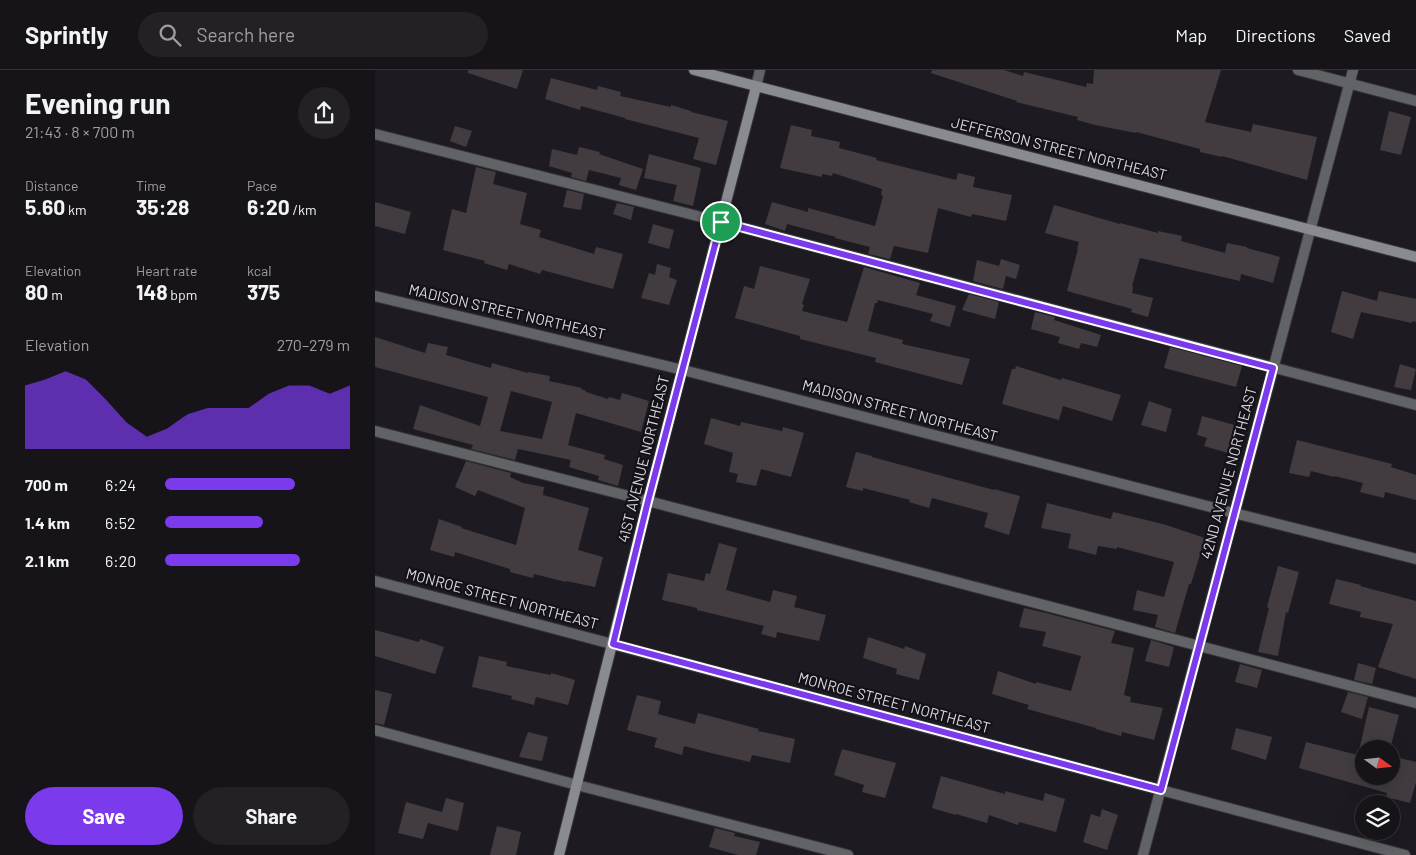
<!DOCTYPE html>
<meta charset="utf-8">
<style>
:root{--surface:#161419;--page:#232126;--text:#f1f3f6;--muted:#9e9ea2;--line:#353338;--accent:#7c3aed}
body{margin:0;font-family:Barlow,sans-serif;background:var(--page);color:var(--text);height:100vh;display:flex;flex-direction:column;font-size:19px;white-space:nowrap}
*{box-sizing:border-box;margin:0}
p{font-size:16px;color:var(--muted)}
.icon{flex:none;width:28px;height:28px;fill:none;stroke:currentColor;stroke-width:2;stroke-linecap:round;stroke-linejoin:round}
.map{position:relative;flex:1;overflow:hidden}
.drawer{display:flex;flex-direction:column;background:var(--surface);width:375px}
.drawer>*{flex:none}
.needle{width:32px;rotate:105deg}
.fabs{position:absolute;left:980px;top:670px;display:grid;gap:10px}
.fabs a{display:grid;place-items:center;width:45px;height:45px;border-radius:50%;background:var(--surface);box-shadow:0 5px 20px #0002,0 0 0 1px var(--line);font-size:25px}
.pin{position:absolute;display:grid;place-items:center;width:42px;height:42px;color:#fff;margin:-21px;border:2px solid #fff;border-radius:50%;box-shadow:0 1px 5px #0007}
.round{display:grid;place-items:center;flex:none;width:52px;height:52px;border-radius:26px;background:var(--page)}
.head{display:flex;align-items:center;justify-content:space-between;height:85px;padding:0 25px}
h1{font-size:28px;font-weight:700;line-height:38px}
.figures{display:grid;grid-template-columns:repeat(3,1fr);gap:8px;height:85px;padding:5px 25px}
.figures div{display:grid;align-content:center}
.figures b{font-size:21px;font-weight:700}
.figures small{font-size:14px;font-weight:400}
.figures p{font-size:14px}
.chart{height:140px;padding:10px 25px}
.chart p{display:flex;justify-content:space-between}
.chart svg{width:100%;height:90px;margin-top:5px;fill:var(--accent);opacity:.7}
.primary-button{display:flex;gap:10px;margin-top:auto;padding:10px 25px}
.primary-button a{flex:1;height:58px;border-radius:30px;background:var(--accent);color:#fff;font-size:20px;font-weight:700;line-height:58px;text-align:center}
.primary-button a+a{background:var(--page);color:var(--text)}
ul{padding:0 25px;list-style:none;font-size:16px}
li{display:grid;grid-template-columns:80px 60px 1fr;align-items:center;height:38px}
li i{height:12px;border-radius:6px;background:var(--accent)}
header{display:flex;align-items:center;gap:30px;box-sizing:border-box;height:70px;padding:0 25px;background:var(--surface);border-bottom:1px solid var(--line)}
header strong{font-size:24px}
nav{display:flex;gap:28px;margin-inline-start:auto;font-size:18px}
.search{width:350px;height:45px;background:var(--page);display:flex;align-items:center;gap:12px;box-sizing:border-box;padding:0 18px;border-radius:28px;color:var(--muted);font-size:19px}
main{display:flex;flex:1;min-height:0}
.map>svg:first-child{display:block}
</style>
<header>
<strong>Sprintly</strong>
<div class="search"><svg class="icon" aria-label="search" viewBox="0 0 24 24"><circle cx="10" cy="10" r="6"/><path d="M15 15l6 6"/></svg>Search here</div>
<nav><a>Map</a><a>Directions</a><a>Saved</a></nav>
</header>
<main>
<section class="drawer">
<div class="head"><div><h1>Evening run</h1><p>21:43 · 8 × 700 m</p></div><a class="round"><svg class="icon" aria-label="share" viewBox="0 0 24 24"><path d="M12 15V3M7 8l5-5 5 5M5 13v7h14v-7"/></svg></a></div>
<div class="figures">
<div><p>Distance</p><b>5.60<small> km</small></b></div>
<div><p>Time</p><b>35:28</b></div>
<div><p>Pace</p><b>6:20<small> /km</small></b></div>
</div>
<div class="figures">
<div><p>Elevation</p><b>80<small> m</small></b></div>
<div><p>Heart rate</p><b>148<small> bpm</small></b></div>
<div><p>kcal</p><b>375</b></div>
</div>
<div class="chart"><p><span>Elevation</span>270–279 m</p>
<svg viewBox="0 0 160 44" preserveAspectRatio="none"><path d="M0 44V13L10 10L20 6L30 10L40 20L50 31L60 38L70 34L80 27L90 24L100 24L110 24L120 17L130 13L140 13L150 17L160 13V44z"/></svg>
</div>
<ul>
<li><b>700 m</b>6:24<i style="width:70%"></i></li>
<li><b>1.4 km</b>6:52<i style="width:53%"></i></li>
<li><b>2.1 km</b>6:20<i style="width:73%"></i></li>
</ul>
<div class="primary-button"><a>Save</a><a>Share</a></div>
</section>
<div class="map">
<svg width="1041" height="785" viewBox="0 0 1041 785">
<rect width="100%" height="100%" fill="#1d1b21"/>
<g fill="#423c41" fill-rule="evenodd">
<path d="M93,0H148L142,19L93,3Z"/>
<path d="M557,0H629L648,6L649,2L711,17L712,13L718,14L719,0H846L830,52L876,62L878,54L942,67L932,110L847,86V87L825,82V79L761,62V63L720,55L702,50L703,47L641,32L642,31L556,3Z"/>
<path d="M176,8L222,20L223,16L246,22L245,26L296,37V35L316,41V42L353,51L341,95L318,89L324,68L250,49V48L206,36L205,40L170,29Z"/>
<path d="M1014,41L1036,47L1026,85L1005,80Z"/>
<path d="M416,55L437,60L436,66L465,72L464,78L502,88L501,90L581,110L583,103L600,107L598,117L637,125L631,151L597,144L596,147L563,138L553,183L519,176L515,189L493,184L495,177L460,168L461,167L412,154L410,161L390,154L397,132L433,142V138L500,156L508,126L506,125L507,119L458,103L457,106L447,104V107L405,98Z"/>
<path d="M80,56L97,61L91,77L75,71Z"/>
<path d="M204,77L225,82L224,84L268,99L261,120L244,115L246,108L214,100L211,111L196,107L197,103L174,96L177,79L202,85Z"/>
<path d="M274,84L326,98L318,136L298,131L302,115L269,108Z"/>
<path d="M101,97L121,102L118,114L152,123L145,154L166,160L164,167L219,184L221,177L248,184L238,219L167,200L165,204L134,194L132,200L109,193L110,191L68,180L77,139L91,143Z"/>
<path d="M192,120L209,124L206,140L188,137Z"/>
<path d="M0,132L36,142L30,164L0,156Z"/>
<path d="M242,133L259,137L256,150L238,144Z"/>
<path d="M679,135L745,154V153L783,163V161L807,166L806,171L850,183L852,173L872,177V178L905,187L898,213L866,204L865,211L765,188L757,216L758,217L757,223L778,228L773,247L756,242L757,239L692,221L703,179H702L704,172L670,163Z"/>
<path d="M278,154L299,160L294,179L273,173Z"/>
<path d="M626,189L645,195L641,209L631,206L628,219L598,211L602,190L624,196Z"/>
<path d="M282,194L296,198L294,207L302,210L294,235L266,228L274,203L280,205Z"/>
<path d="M385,196L435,209L427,234L429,235L427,241L472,252L489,197L545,213L541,225L581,236L575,257L555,251L558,244L503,230L502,233H500L493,261L528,270L527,274L595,289L587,315L500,292L501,288L425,269V266L360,248L369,216L379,219Z"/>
<path d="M967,221L1002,231L1004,221L1041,229V252L1037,251V253L986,242L978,269L956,262Z"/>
<path d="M594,224L624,232L620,249L587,240Z"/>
<path d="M660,242L680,247L679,250L726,265L722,277L706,273L704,279L683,273L685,267L656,259Z"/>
<path d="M0,267L50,283L53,273L73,277L71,285L116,298L117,293L153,303V302L175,306L174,311L207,318L206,319L211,321V322L233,329L234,327L245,330L247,323L274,331L266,362L201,343L193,375L230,385L229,389L248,395L243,416L223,410L224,406L194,397L196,390L143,379L140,390L96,379L98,375L38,359L45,335L105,356L113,327L0,297ZM136,321L177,332L167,369L125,361Z"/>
<path d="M795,277L867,296L861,317L789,298Z"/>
<path d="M1025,294L1041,299L1036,320L1019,317Z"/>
<path d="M641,296L686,310L687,308L746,325L737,351L688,336L684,350L627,334L637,299H640Z"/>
<path d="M774,331L797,339L791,362L766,355Z"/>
<path d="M827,346L863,356L856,384L829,376L832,368L822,365Z"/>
<path d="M336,348L365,356L366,352L407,361L408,357L429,363L416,407L386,399L381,416L361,412L363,404L354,402L358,383L329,374Z"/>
<path d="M922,370L1017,394L1016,397L1041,405V430L1010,422L1009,428L985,422L988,413L960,406L959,407L936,401L934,407L914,403Z"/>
<path d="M481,382L497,386V387L619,420V419L645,426L634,465L609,457L613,443L557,428L554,438L534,432L535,430L488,418V421L471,417Z"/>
<path d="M91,391L136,403L135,407L148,413L169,417L168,425L214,438L203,480L228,487L220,517L191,511V512L159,504L158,508L135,502V499L80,482L79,487L55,480L64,449L87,457L86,458L141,475L150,438L103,420L100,426L80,417Z"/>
<path d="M672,433L736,449L738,442L788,454L830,468L816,514H814L800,563L780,557L783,545L758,540L762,520L789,527L799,492L742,477V479L723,476L721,485L693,478L696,464L666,458Z"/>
<path d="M344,473L362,478L351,520L395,532L398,520L422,526L419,537L451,545L444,571L402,562L401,568L386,564L389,556L322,540V538L287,530L293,503L329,511L331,503L335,504Z"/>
<path d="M903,496L924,502L913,543L911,542L903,586L883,582L894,538L892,537Z"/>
<path d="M961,509L986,515L985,516L1041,531V609L1003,597L1018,554L985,547L986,542L954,534Z"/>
<path d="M649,538L671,543L740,561L736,573L759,578L749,625L756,627L755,632L788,638L779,670L747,662L746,666L721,659V658L652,639L654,635L617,624L623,601L661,614V612L696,621L706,586L667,576L671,562L644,557Z"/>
<path d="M0,560L44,572L45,569L69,577L60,604L0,586Z"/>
<path d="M493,567L529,579L530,576L551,584L544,610L521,604L522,599L488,588Z"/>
<path d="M776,570L799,577L794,597L770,591Z"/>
<path d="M104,586L132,592L131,596L176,605V603L200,610L193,635L161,627L159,635L136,629L137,626L97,617Z"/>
<path d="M983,593L1001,598L997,614L979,610Z"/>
<path d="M865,594L887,600L882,618L860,612Z"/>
<path d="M0,620L17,624L9,655L0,653Z"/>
<path d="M973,622L993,627L987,649L966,642Z"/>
<path d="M262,625L286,631L283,644L320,654L323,643L384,659L383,661L420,669L415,693L377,685L375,692L340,684L309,676L307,685L279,677L282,668L252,660Z"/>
<path d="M994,637L1024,645L1015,679H989V706H1016V686L1041,692V712L1035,733L1011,727L1012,723L924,698L931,672L983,685Z"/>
<path d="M861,658L897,667L891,690L856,679Z"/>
<path d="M153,662L173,667L167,691L144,687Z"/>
<path d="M467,679L521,693L510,728L487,722L489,715L459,705Z"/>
<path d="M566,706L630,724V721L668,731L670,723L690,729L681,762L644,752L643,755L614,745L612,753L581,744V745L557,738Z"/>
<path d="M71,728L89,733L83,761L53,753L48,769L23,763L31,732L67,742Z"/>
<path d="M727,739L743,745L732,780L708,772L716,744L725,747Z"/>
<path d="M122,756L146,762L141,785H115Z"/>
<path d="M340,758L360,763L359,766L385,772L381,785H363L334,777Z"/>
</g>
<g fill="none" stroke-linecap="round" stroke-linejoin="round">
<g stroke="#37363b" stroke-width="12">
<g id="lane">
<path d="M923,0L1041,31"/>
<path d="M0,64L346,152L1041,335"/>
<path d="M0,361L273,431L1041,633"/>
<path d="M0,660L202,715L473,785"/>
</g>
</g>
<g stroke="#37363b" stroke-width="12">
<g id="street">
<path d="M381,17L385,0"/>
<path d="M0,226L308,300L859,443L1041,489"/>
<path d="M0,511L1030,785"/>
<path d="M768,785L978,0"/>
</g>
</g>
<g stroke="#37363b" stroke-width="12">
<g id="secondary">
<path d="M319,0L1041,187"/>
<path d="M184,785L273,431L381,17"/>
</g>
</g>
<use href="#lane" stroke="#626366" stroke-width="10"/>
<use href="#street" stroke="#626366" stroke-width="10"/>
<use href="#secondary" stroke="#898b90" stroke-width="10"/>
</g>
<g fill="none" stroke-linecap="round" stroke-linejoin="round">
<g stroke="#fff" stroke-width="10">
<path id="route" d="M346,152L898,298L786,720L238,574L273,431Z"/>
</g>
<use href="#route" stroke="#7c3aed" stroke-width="6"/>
</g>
<g text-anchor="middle" stroke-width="4.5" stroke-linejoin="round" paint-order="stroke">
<g font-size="15" fill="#dad9dd" stroke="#141218">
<text transform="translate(684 79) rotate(14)" y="5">JEFFERSON STREET NORTHEAST</text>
<text transform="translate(132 242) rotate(13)" y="5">MADISON STREET NORTHEAST</text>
<text transform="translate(525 341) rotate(15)" y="5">MADISON STREET NORTHEAST</text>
<text transform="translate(269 389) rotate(-76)" y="5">41ST AVENUE NORTHEAST</text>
<text transform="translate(854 403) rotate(-75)" y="5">42ND AVENUE NORTHEAST</text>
<text transform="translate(127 529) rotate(15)" y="5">MONROE STREET NORTHEAST</text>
<text transform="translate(519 633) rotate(15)" y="5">MONROE STREET NORTHEAST</text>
</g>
</g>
</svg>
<div class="fabs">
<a><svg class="needle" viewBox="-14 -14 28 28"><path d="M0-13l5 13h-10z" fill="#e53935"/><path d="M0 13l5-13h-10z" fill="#9e9ea2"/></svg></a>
<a><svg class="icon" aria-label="layers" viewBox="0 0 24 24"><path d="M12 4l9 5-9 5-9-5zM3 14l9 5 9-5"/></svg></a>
</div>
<div class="pin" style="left:346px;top:152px;background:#1e9e55"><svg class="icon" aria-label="arrive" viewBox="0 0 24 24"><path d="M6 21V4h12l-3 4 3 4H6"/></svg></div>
</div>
</main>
